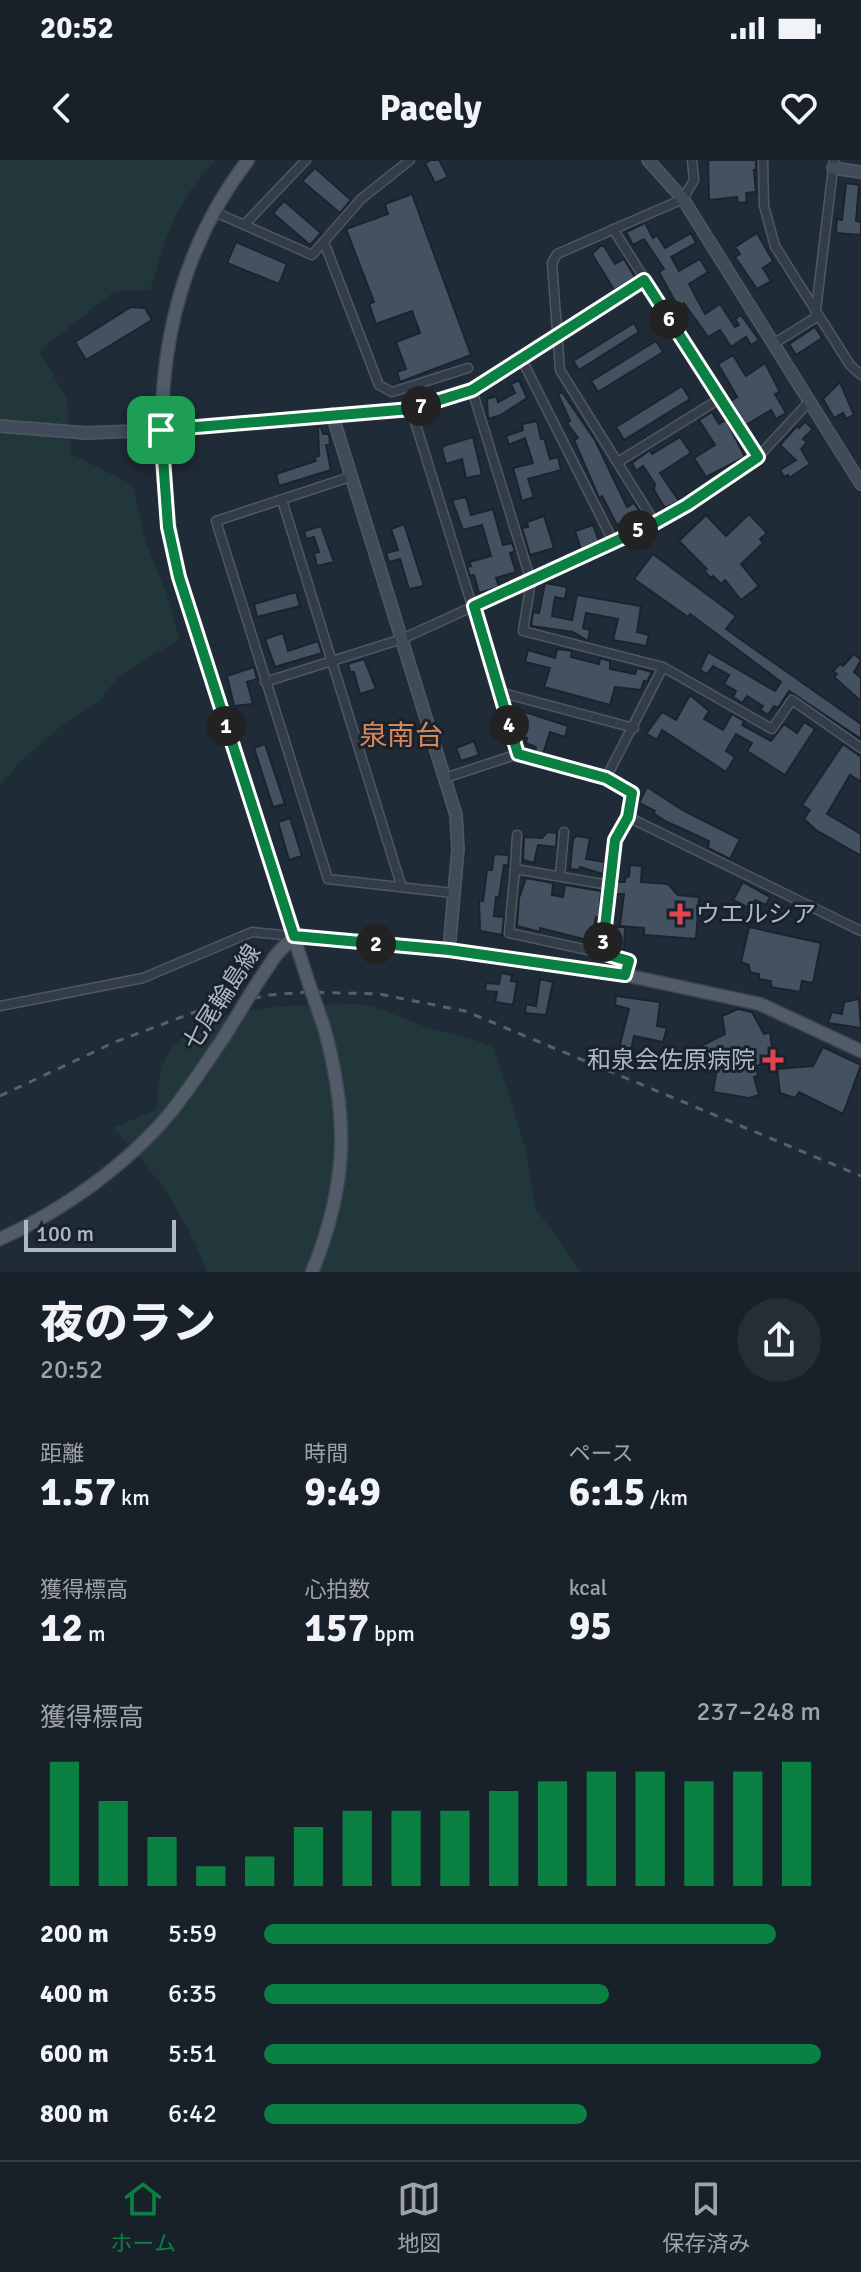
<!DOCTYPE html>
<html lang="ja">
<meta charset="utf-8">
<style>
:root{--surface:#18202a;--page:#252d36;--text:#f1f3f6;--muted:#9fa3a8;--line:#363e47;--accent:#0b8043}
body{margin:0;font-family:Signika,"Noto Sans JP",sans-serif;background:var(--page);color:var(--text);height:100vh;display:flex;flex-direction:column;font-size:30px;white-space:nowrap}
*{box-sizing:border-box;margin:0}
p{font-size:26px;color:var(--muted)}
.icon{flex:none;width:44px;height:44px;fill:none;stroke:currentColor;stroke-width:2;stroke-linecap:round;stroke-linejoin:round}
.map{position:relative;height:1112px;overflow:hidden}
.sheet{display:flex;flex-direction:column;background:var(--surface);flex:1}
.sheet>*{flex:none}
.scale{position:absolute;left:24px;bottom:20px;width:152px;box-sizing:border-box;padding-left:8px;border:4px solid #adb8c5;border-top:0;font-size:22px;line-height:28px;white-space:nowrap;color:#adb8c5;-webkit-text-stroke:6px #19222c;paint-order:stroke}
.pin{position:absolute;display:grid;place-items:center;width:68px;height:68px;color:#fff;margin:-34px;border-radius:16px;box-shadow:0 4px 12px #0006}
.km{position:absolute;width:40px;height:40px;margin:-20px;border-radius:50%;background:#222;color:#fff;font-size:22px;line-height:40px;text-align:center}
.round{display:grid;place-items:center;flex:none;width:84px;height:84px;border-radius:42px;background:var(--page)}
.overview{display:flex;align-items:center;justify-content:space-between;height:136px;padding:0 40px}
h1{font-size:44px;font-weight:800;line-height:60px}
.metrics{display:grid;grid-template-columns:repeat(3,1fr);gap:12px;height:136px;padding:8px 40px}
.metrics div{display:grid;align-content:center}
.metrics b{font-size:40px;font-weight:800}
.metrics small{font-size:22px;font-weight:400}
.metrics p{font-size:22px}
.chart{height:224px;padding:16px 40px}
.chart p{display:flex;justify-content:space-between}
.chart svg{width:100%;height:144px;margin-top:8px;stroke:var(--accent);stroke-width:6}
ul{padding:0 40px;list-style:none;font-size:26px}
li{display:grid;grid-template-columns:128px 96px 1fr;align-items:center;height:60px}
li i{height:20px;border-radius:10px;background:var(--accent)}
.status{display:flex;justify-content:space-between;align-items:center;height:56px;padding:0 40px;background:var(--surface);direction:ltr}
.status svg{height:22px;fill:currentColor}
header{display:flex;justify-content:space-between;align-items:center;height:104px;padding:0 40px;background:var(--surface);font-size:36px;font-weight:800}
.menu{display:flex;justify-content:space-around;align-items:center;height:112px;border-top:2px solid var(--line);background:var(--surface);font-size:22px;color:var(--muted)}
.menu a{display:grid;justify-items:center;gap:4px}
.menu .active{color:var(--accent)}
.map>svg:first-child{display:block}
</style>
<div class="status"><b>20:52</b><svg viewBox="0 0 49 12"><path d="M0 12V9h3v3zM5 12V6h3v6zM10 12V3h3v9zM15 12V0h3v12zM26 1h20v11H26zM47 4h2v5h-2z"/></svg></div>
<header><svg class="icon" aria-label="back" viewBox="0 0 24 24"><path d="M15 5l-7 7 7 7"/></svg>Pacely<svg class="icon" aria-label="heart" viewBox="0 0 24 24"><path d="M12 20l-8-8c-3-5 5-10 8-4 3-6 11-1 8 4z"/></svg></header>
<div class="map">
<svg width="861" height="1112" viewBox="0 0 861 1112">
<rect width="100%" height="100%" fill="#202b38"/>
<g fill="#223739">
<path d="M0,0H216C173,45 168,73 150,130L115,131L39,191L67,239L71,294L133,325L145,381L167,434L179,479L118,517L99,541L58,569L20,602L0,626Z"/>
<path d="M360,844C389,850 407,861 433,869C454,875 474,878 494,888L526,990L535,1047L581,1112H207C187,1058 154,1009 113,968L157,949C158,930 158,906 171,889C210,840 303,846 360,844Z"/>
</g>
<g fill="#435160" stroke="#1b242e" stroke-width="2">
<path d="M431,0H439L448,17L435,23L425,3Z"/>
<path d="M708,0H756V10H754L756,32L746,33L747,42L738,43L737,37L709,40Z"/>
<path d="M315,8L351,40L340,53L302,21Z"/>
<path d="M846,23L859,25L856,61L861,62V75L836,73L837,59L842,60Z"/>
<path d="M412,34L471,195L400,222L397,212L406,209L396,182L420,173L412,151L376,164L369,144L374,142L346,69L388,54L385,44Z"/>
<path d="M284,41L321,73L310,85L273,53Z"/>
<path d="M645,63L653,78L657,75L665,88L691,73L696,83L671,97L679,111L700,99L708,112L689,124L705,154L720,144L735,167L739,165L735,159L741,155L759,180L751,185L746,177L731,187L720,170L708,177L684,143L678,147L659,112L664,109L644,79L633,85L626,72Z"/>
<path d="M757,73L773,101L763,108L771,121L757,129L735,97L740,94L735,87Z"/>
<path d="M236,82L287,104L279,124L227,103Z"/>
<path d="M600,86H604L615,104L624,99L635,117L614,130L592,94Z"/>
<path d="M131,147L145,148L152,160L86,200L75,182Z"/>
<path d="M634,163L639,172L579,210L573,201Z"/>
<path d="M815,167L822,178L796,195L789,184Z"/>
<path d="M656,181L663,192L598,232L591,221Z"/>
<path d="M733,195L746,216L765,203L780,232L775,234L786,253L776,259L771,250L746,265L731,241L737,237L718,204Z"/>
<path d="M519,220L527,238L501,255L488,259L487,239L496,236L498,242L515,233L511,224Z"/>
<path d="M840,222L854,255L846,259L843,253L834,258L823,239Z"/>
<path d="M682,226L690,239L624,280L616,267Z"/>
<path d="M562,232L595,280L627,347L634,343L643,356L625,365L623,362L617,365L602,336L599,338L574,280L578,278L567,263L570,261L558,234Z"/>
<path d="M712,252L719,264L726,260L745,297L706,317L694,298L715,285L699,260Z"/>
<path d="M537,261L541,279L544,278L550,299L558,297L561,310L528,319L534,337L522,341L513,308L533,303L525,278L509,285L506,276L523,270L522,264Z"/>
<path d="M805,262L813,269L803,279L807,282L801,289L810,304L789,318L788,315L784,317L780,310L796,300L780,285L797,266L799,268Z"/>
<path d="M318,267H321L323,274H329L330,285H326L331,310L279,326L276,314L316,301L314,297L319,296Z"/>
<path d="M473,277L482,315L466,318L462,299L446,304L442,290L443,286Z"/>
<path d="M680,277L691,293L660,313L679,341L665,348L654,330L655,324L643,306L636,311L632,303L650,290L652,294Z"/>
<path d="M466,337L471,355L493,349L503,385L512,383L515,391L510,393L516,412L496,418L499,427L479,433L474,415L470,416L467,407L471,406L469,402L491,396L482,365L463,370L452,340Z"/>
<path d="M749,354L767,373L760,379L763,383L741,404L759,426L741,440L725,420L721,424L713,416L711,418L704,411L707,409L679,381L706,355L726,376Z"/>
<path d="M544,356L554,388L530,395L522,368L528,367L527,362Z"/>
<path d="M404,364L424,426L409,429L400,399L389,402L386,393L398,390L391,369Z"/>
<path d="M593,365L599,381L581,389L575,371Z"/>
<path d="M321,366L334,402L317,406L314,393L319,392L314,377L306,379L304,371Z"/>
<path d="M653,394L736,456L726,469L861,564V579L789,531L778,548L774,546L768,555L760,550L763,546L747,536L742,543L733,537L736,531L724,524L729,515L713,506L707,514L700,510L708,492L775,531L781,522L690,454L688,457L634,419Z"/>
<path d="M545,423L567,427L565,439L555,437L552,456L572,460L577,435L641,446L637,472L649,475L646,486L613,480L618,459L586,453L583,468L590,470L588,481L573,472L531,466L533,452L539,453Z"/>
<path d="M296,432L300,446L257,457L254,444Z"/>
<path d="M283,473L288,491L318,481L322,493L275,507L265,479Z"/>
<path d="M557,489L572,491L571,497L599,504L600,498L610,501V509L635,514L637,508L652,512L647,522L644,521L641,530L615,527L610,545L544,527L550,508L525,502L528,490L555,498Z"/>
<path d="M854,494L861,500L854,512L861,518V541L834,517L837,514L833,511L840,504L843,506Z"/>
<path d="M364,499L376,529L360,534L354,512H350L348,504Z"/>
<path d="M254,507L257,519L247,522L253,544L234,546L227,516Z"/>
<path d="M690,535L709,551L704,559L723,570L732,554L744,561L742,565L771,581L784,564L797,573L804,562L815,569L785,615L747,591L752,583L736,574L726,591L735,597L726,612L662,570L657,580L646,574L662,552L676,560Z"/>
<path d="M519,550L568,566L565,577L550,572L543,594L535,591L536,587L526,583L527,578L520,576L521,565L515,561Z"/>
<path d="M474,581L479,595L461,601L456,588Z"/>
<path d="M265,584L285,644L273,647L254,588Z"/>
<path d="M843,584L861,597V622L850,615L827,654L861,674V696L816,670L804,659L810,650L802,645Z"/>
<path d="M647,627L684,651L740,679L730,699L708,688L709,681L665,661L653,653L655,651L639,643Z"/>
<path d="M290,658L302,696L289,700L278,662Z"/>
<path d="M547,672L557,673L556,687L538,685L534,703L523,700L524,677L542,678Z"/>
<path d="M577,676L590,678L586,699L605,702L603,714L580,707L579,710L570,709L573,679Z"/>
<path d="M494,694L509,695L508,706L504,705L499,737H496L494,756L504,757L502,775L480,771L479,740L483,741L487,710H492Z"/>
<path d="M630,705L642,706L641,722L668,724L678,735L699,737L696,779L644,775V768L620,766L624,734H615L616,722H625V718L629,716Z"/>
<path d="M526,718L553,723L552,735L563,737L565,725L601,731L599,758L596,757L591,781L540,768V772L517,766L519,738Z"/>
<path d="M743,722L770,737L766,745L755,740L751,749L733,740Z"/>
<path d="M612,767H625L624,789H613Z"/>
<path d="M749,767L821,783L813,823L802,821L800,832L771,827V821L759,819V814L750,812L749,805L741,802Z"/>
<path d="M501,813L512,815L511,821L517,822L513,845L495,842L497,832L485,831L486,823L499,824Z"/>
<path d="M540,819L553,822L546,855L525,853L526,844L536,846Z"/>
<path d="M616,836L660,842L657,866L667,868L663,882L634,876L629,902L616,900L629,849L615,845Z"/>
<path d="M859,839L861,868L828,863L832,852L842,854L844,842Z"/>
<path d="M738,849L752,852L764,874L770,872L774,901L756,906L758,916L754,917L759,935L749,938L713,932L717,908L705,912L695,889L725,874L722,856Z"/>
<path d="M823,887L861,905L843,954L799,932L795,938L780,933L777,909L813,906Z"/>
<rect x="661" y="892" width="28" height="17"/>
</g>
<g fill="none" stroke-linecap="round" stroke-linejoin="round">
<g stroke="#4e5863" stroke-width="11">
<g id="street">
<path d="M763,0L764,46L775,86L850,205L861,215"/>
<path d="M215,52L312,95L361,39L410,0"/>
<path d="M245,64L306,0"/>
<path d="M613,69L758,297"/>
<path d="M324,82L379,225L392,232L468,208"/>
<path d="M556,175L644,120"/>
<path d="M773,184L815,158L834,0"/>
<path d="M522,200L613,381"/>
<path d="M472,230L531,421L523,471L663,507L772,569L792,540L861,588"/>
<path d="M411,249L518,594"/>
<path d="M618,302L721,238"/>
<path d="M350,317L216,361L328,719L453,733"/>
<path d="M282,340L401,725"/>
<path d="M655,363L560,210L552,103L557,94L683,39L694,20L692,0"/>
<path d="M265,522L402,479L655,363L687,345L758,297L809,242"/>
<path d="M499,532L634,568"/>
<path d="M445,618L518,594L606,618L632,633L628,657L615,680L609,725"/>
<path d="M606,618L663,507"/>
<path d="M628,657L861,771"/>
<path d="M515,709L517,675"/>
<path d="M560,715L564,672"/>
<path d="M602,793L509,773L515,709L609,725L602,793L629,801L625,815"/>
<path d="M0,846L143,818L252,772L294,776"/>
</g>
</g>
<g stroke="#4e5863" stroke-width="14">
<g id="secondary">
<path d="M648,0L683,39L861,324"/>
<path d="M833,8L861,12"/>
<path d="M332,254L456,655L458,689L449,790"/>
<path d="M0,266L86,273L161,270L411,249L472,230L556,175"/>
</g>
</g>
<g stroke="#3d4652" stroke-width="15">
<g id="primary">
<path d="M248,0C154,123 147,271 179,417L308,821"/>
<path d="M256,825L276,795L294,776L449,790L625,815L760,844L861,891"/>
<path d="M0,1079C62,1051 127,1005 171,952C190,928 207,902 224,877"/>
<path d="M312,1112C348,1024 349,958 324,867"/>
</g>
</g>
<use href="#street" stroke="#333d48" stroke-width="8"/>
<use href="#secondary" stroke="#414c5b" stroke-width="11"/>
<use href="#primary" stroke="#515c68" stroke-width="12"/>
<path stroke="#55616f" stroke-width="3" stroke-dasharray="8 8" stroke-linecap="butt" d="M0,936L115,882L203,849L269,835L307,832L379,834L465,851L861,1016"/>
<g stroke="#3d4652" stroke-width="15" stroke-linecap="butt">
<g id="primary-bridge">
<path d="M308,821L324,867"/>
<path d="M224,877L256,825"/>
</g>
</g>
<use href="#primary-bridge" stroke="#515c68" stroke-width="12"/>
</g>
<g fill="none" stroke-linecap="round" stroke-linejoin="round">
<g stroke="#fff" stroke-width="16">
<path id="route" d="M644,120L758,297L687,345L655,363L474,446L518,594L606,618L632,633L628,657L615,680L602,793L629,801L625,815L449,790L294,776L179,417L168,367L161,270L411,249L472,230Z"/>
</g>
<use href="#route" stroke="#0b8043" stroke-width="10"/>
</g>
<g fill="#e0444e" stroke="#19222c" stroke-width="3">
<path d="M676 742h8v8h8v8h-8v8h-8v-8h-8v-8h8z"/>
<path d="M769 888h8v8h8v8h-8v8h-8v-8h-8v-8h8z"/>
</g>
<g text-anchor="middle" stroke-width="6" stroke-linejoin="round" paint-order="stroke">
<g font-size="24" fill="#adb8c5" stroke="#19222c" text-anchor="start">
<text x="696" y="762">ウエルシア</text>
<text x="755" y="908" text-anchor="end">和泉会佐原病院</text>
</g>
<g font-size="24" fill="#adb8c5" stroke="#19222c">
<text transform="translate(222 837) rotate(-57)" y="8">七尾輪島線</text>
</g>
<g font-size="28" fill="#d58759" stroke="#19222c">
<text x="401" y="585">泉南台</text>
</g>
</g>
</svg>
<div class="scale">100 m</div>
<div class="pin" style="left:161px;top:270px;background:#1e9e55"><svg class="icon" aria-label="arrive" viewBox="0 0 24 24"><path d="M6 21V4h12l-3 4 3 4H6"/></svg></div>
<b class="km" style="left:226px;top:566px">1</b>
<b class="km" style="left:376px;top:784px">2</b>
<b class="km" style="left:603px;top:782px">3</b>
<b class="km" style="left:509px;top:565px">4</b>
<b class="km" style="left:638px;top:370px">5</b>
<b class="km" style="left:669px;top:159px">6</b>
<b class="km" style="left:421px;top:246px">7</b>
</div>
<section class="sheet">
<div class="overview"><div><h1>夜のラン</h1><p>20:52</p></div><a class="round"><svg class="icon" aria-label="share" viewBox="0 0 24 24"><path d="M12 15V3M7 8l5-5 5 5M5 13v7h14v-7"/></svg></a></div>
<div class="metrics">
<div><p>距離</p><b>1.57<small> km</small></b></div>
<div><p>時間</p><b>9:49</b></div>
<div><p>ペース</p><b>6:15<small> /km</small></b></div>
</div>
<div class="metrics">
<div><p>獲得標高</p><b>12<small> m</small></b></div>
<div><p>心拍数</p><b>157<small> bpm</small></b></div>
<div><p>kcal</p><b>95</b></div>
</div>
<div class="chart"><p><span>獲得標高</span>237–248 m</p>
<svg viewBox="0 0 160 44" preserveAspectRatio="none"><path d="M5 44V6M15 44V18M25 44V29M35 44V38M45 44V35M55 44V26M65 44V21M75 44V21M85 44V21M95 44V15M105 44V12M115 44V9M125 44V9M135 44V12M145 44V9M155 44V6"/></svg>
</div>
<ul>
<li><b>200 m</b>5:59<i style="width:92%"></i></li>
<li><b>400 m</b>6:35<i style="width:62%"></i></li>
<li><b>600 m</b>5:51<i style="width:100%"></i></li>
<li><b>800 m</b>6:42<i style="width:58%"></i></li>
</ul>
</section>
<nav class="menu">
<a class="active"><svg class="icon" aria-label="home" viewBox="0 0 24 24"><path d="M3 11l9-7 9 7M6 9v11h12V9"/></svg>ホーム</a>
<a><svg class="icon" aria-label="map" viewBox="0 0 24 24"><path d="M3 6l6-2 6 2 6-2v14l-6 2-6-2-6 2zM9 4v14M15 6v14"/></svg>地図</a>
<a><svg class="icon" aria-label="saved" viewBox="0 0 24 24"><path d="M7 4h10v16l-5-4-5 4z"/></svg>保存済み</a>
</nav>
